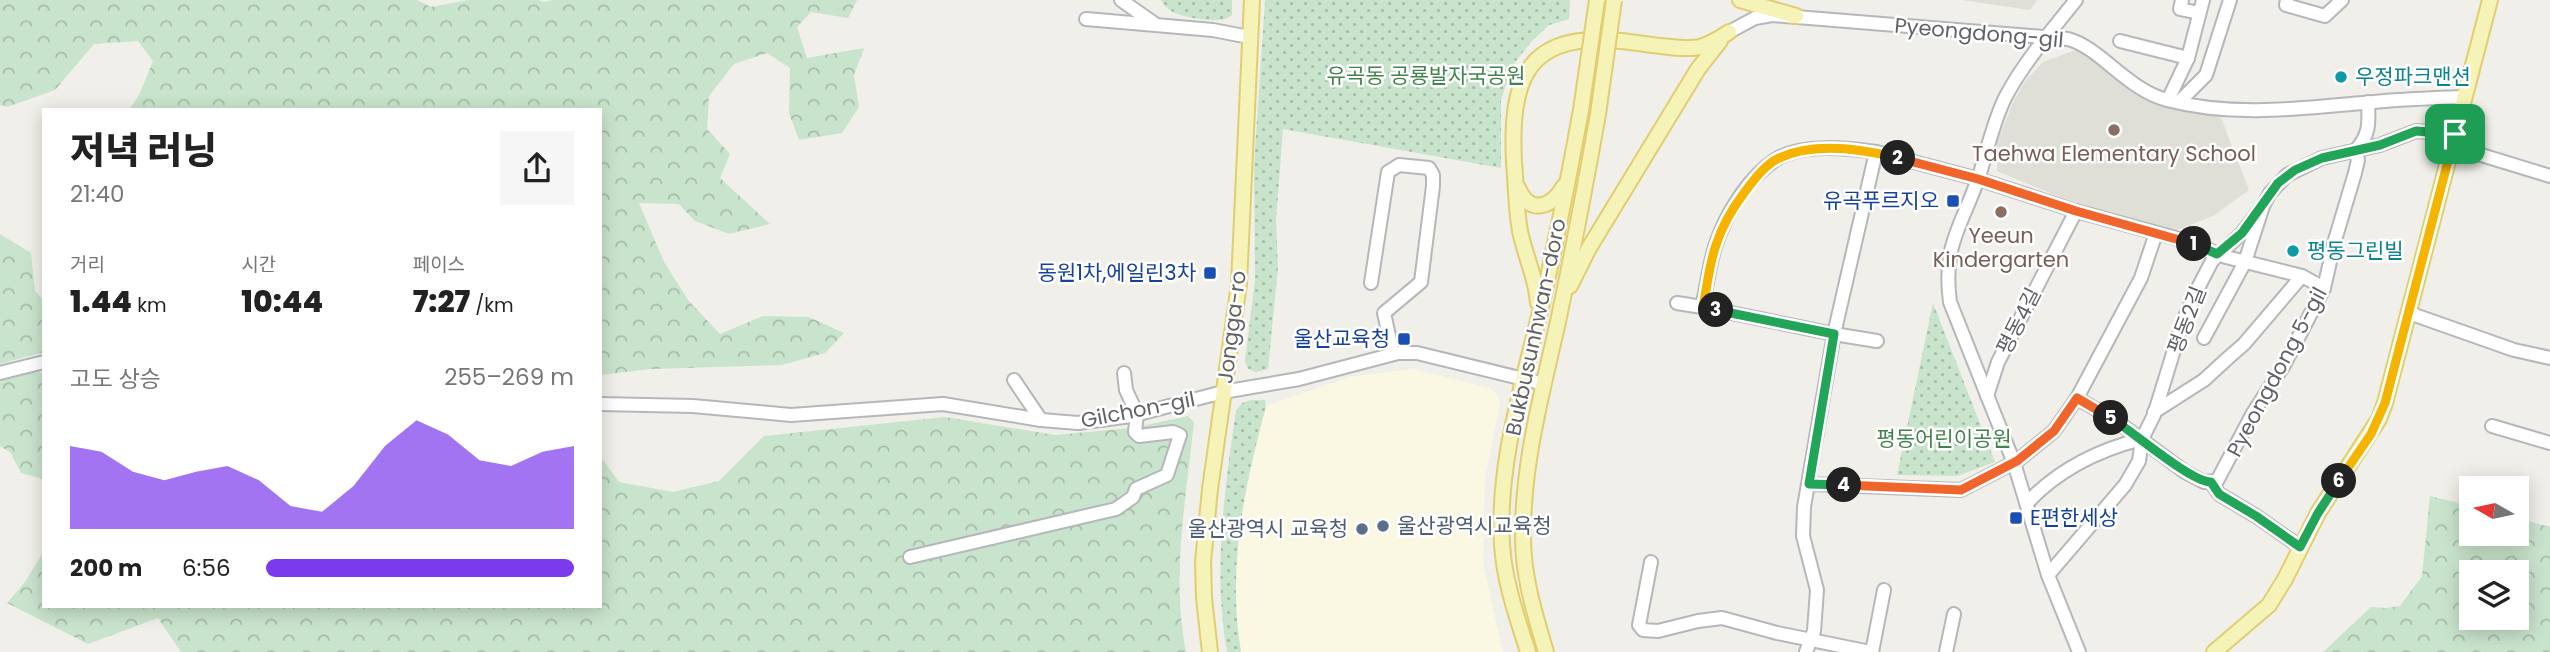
<!DOCTYPE html>
<html lang="ko">
<meta charset="utf-8">
<style>
:root{--surface:#fff;--page:#f6f6f6;--text:#222;--muted:#767676;--accent:#7c3aed}
body{margin:0;font-family:Poppins,"Noto Sans KR",sans-serif;background:var(--page);color:var(--text);height:100vh;display:flex;flex-direction:column;font-size:26px;white-space:nowrap}
*{box-sizing:border-box;margin:0}
p{font-size:23px;color:var(--muted)}
.icon{flex:none;width:38px;height:38px;fill:none;stroke:currentColor;stroke-width:2;stroke-linecap:round;stroke-linejoin:round}
.map{position:relative;flex:1;overflow:hidden}
.details{position:absolute;left:42px;top:108px;width:560px;height:500px;display:flex;flex-direction:column;background:var(--surface);border-radius:0px;box-shadow:0 4px 18px #0003}
.details>*{flex:none}
.needle{width:46px;rotate:279deg}
.tools{position:absolute;left:2459px;top:476px;display:grid;gap:14px}
.tools a{display:grid;place-items:center;width:70px;height:70px;border-radius:0px;background:var(--surface);box-shadow:0 4px 18px #0003;font-size:35px}
.pin{position:absolute;display:grid;place-items:center;width:60px;height:60px;color:#fff;margin:-30px;border-radius:14px;box-shadow:0 4px 10px #0006}
.km{position:absolute;width:35px;height:35px;margin:-18px;border-radius:50%;background:#222;color:#fff;font-size:19px;line-height:35px;text-align:center}
.round{display:grid;place-items:center;flex:none;width:74px;height:74px;border-radius:0px;background:var(--page)}
.summary{display:flex;align-items:center;justify-content:space-between;height:119px;padding:0 28px}
h1{font-size:38px;font-weight:800;line-height:52px}
.stats{display:grid;grid-template-columns:repeat(3,1fr);gap:10px;height:119px;padding:7px 28px}
.stats div{display:grid;align-content:center}
.stats b{font-size:30px;font-weight:800}
.stats small{font-size:19px;font-weight:400}
.stats p{font-size:19px}
.chart{height:196px;padding:14px 28px}
.chart p{display:flex;justify-content:space-between}
.chart svg{width:100%;height:126px;margin-top:7px;fill:var(--accent);opacity:.7}
ul{padding:0 28px;list-style:none;font-size:23px}
li{display:grid;grid-template-columns:112px 84px 1fr;align-items:center;height:52px}
li i{height:18px;border-radius:9px;background:var(--accent)}
.map>svg:first-child{display:block}
</style>
<div class="map">
<svg width="2550" height="652" viewBox="0 0 2550 652">
<defs>
<pattern id="forest-crowns" width="20" height="18" patternUnits="userSpaceOnUse" patternTransform="scale(1.75)"><rect width="20" height="18" fill="#c9e4cc"/><path d="M2 6a3 3 0 1 1 6 0M12 15a3 3 0 1 1 6 0" fill="none" stroke="#a7bca9"/></pattern>
<pattern id="park-dots" width="8" height="8" patternUnits="userSpaceOnUse" patternTransform="scale(1.75)"><rect width="8" height="8" fill="#c9e4cc"/><path d="M2 2h.1M6 6h.1" fill="none" stroke="#a7bca9" stroke-width="1.8" stroke-linecap="round"/></pattern>
</defs>
<rect width="100%" height="100%" fill="#f0efe9"/>
<path fill="#faf8e3" d="M1412,369L1490,388L1497,395L1500,403L1485,479L1483,564L1503,652H1241L1235,617L1236,562L1244,496L1266,406L1350,377Z"/>
<g fill="#dfded7">
<path d="M1961,0H2037L2030,10Z"/>
<path d="M2073,51L2092,53L2145,91L2218,110L2249,190L2213,216L2175,231L2167,232L2057,196L1997,171V143L2014,100L2026,80L2043,62Z"/>
</g>
<g fill="url(#forest-crowns)" fill-rule="evenodd">
<path d="M0,0H417L431,7L469,0H539L544,2L552,0H857L848,18L811,12L797,27L807,58L864,48L854,75L859,107L842,133L799,140L789,113L790,68L767,53L734,64L709,96L707,129L730,154L720,178L770,224L729,234L695,221L679,204L639,203L664,262L688,300L720,334L763,316L809,317L844,333L825,353L782,365L651,369L600,375V110H129L139,95L153,61L138,41L94,44L55,90L7,107L0,105Z"/>
<path d="M0,234L31,253L35,291L44,301V352L0,364Z"/>
<path d="M44,372V479L21,473L10,452L0,446V382L14,373Z"/>
<path d="M1188,416L1194,422C1186,498 1171,577 1186,652H181L158,618L88,644L7,603L25,582L44,551V607H600V456L619,482L673,492L719,481L764,436L945,417L1055,435L1132,428Z"/>
<path d="M2430,496L2471,506V534H2516L2517,518L2550,527V652H2323L2371,607L2386,608L2400,606L2422,576ZM2471,572H2516V618H2471Z"/>
</g>
<g fill="url(#park-dots)">
<path d="M1161,0H1232V15C1223,25 1184,18 1173,12C1167,9 1164,5 1161,0Z"/>
<path d="M1265,0H1570L1569,19L1549,25L1531,42L1512,66L1501,100V168L1283,129L1276,220L1278,268L1268,369L1256,372L1248,369L1245,361L1255,280L1254,165Z"/>
<path d="M1933,303L1995,462L1957,476L1897,475Z"/>
<path d="M1251,400H1265L1266,406C1244,487 1227,569 1241,652H1227C1213,573 1224,490 1236,411L1242,403Z"/>
</g>
<g fill="none" stroke-linecap="round" stroke-linejoin="round">
<g stroke="#b5b7bb" stroke-width="16">
<g id="minor">
<path d="M1121,0L1155,24"/>
<path d="M2076,0C2052,30 2024,62 2006,96C1994,119 1988,148 1980,173C1963,225 1942,243 1950,302L2014,463L2048,575L2079,652"/>
<path d="M2182,0L2180,9L2199,13"/>
<path d="M2287,0L2286,5L2325,16L2342,0"/>
<path d="M1086,19L1213,30L1249,37"/>
<path d="M1729,32L1755,18L1772,15L2068,39C2101,48 2126,89 2167,100C2235,118 2305,108 2374,102C2404,99 2435,98 2465,97"/>
<path d="M2120,41L2188,58"/>
<path d="M2168,100L2188,58L2203,0"/>
<path d="M2179,102L2206,75L2230,0"/>
<path d="M2452,146L2550,176"/>
<path d="M1876,152C1847,148 1801,143 1775,160C1748,178 1726,214 1716,244C1709,264 1707,287 1702,307L1834,334L1877,341"/>
<path d="M1371,283L1388,172L1399,165L1429,168L1433,175V186L1421,282L1384,313L1393,354"/>
<path d="M1677,303L1702,307"/>
<path d="M2409,313L2514,350L2550,358"/>
<path d="M2204,338L2245,262L2263,206L2270,193L2287,175L2322,158L2380,145L2416,131L2455,134"/>
<path d="M0,373L44,362"/>
<path d="M1014,380L1041,420"/>
<path d="M1987,396L1998,362L2076,211"/>
<path d="M2077,398L2119,423L2185,472L2204,482L2217,481L2253,413L2284,365L2324,288L2335,240L2355,173L2358,160L2355,151C2370,135 2369,123 2368,102"/>
<path d="M600,404L693,406L791,415L943,404L1041,420L1078,423L1131,416L1223,392L1299,379L1398,353H1417L1544,384"/>
<path d="M2154,412L2204,380L2228,358L2244,344L2302,276"/>
<path d="M2492,426L2550,443"/>
<path d="M2211,482L2219,494L2256,516L2300,547"/>
<path d="M1809,484L1961,490L2017,461L2054,431L2077,398L2141,278L2156,233"/>
<path d="M2027,503C2058,470 2098,450 2142,439"/>
<path d="M910,557L1116,509L1133,497L1136,489L1167,475L1180,435L1173,432L1139,436L1135,432L1137,414L1126,390L1124,373"/>
<path d="M1651,562L1639,625L1643,630L1658,631L1698,621L1722,618L1777,633L1870,652"/>
<path d="M2048,575L2125,485L2139,461L2142,439L2154,415L2183,321L2198,288L2212,261L2242,233L2263,206"/>
<path d="M1806,652L1814,631L1817,590L1803,536L1804,507L1834,334L1876,152L1978,179L2076,211L2186,241L2226,257L2302,276L2324,288"/>
<path d="M1872,652L1884,590"/>
<path d="M1946,652L1954,614"/>
</g>
</g>
<g stroke="#e1ce70" stroke-width="18">
<g id="major">
<path d="M1740,0L1796,16"/>
<path d="M1518,188C1530,216 1552,207 1564,186"/>
<path d="M1570,286L1589,248L1698,69L1720,41"/>
<path d="M1538,303C1536,277 1525,256 1520,231C1516,209 1516,185 1514,162C1510,80 1526,31 1621,41C1641,43 1683,51 1700,47C1711,44 1720,38 1729,32"/>
<path d="M1210,652L1204,598L1203,562L1210,489L1239,284L1252,0"/>
<path d="M1528,652C1517,617 1504,581 1502,544C1497,465 1523,384 1541,308C1556,242 1569,176 1581,110"/>
<path d="M1546,652C1535,615 1523,577 1523,538C1522,463 1543,390 1559,317C1573,250 1586,182 1598,114"/>
<path d="M2214,652L2269,605L2285,579L2318,513L2379,419L2385,403L2490,0"/>
</g>
</g>
<use href="#minor" stroke="#fff" stroke-width="12"/>
<use href="#major" stroke="#f6f3b8" stroke-width="14"/>
<g stroke="#e1ce70" stroke-width="18" stroke-linecap="butt">
<g id="major-bridge">
<path d="M1581,110L1597,0"/>
<path d="M1598,114L1614,0"/>
</g>
</g>
<use href="#major-bridge" stroke="#f6f3b8" stroke-width="14"/>
</g>
<g fill="none" stroke-linecap="round" stroke-linejoin="round">
<g stroke="#fff" stroke-width="14">
<path id="split-1" d="M2194,244L2217,254L2242,233L2278,183L2295,170L2322,158L2380,145L2416,131L2455,134"/>
</g>
<g stroke="#fff" stroke-width="14">
<path id="split-2" d="M1898,158L1978,179L2076,211L2194,244"/>
</g>
<g stroke="#fff" stroke-width="14">
<path id="split-3" d="M1716,310L1703,307C1707,287 1709,265 1716,245C1722,226 1732,209 1744,193C1753,181 1764,166 1777,159C1813,141 1862,149 1898,158"/>
</g>
<g stroke="#fff" stroke-width="14">
<path id="split-4" d="M1716,310L1834,334L1809,484L1844,485"/>
</g>
<g stroke="#fff" stroke-width="14">
<path id="split-5" d="M1844,485L1961,490L2017,461L2054,431L2077,398L2111,418"/>
</g>
<g stroke="#fff" stroke-width="14">
<path id="split-6" d="M2111,418C2132,431 2192,483 2211,482L2219,494L2256,516L2300,547L2318,513L2339,481"/>
</g>
<g stroke="#fff" stroke-width="14">
<path id="split-7" d="M2339,481L2371,434L2385,403L2455,134"/>
</g>
<use href="#split-1" stroke="#22a559" stroke-width="9"/>
<use href="#split-2" stroke="#f0652b" stroke-width="9"/>
<use href="#split-3" stroke="#f5b400" stroke-width="9"/>
<use href="#split-4" stroke="#22a559" stroke-width="9"/>
<use href="#split-5" stroke="#f0652b" stroke-width="9"/>
<use href="#split-6" stroke="#22a559" stroke-width="9"/>
<use href="#split-7" stroke="#f5b400" stroke-width="9"/>
</g>
<g fill="#0f9aa8" stroke="#fff" stroke-width="2.5">
<circle cx="2341" cy="77" r="7"/>
<circle cx="2293" cy="251" r="7"/>
</g>
<g fill="#8d6e63" stroke="#fff" stroke-width="2.5">
<circle cx="2114" cy="130" r="7"/>
<circle cx="2001" cy="212" r="7"/>
</g>
<g fill="#1a4fb4" stroke="#fff" stroke-width="2.5">
<rect x="1946" y="194" width="14" height="14" rx="3.5"/>
<rect x="1203" y="266" width="14" height="14" rx="3.5"/>
<rect x="1397" y="332" width="14" height="14" rx="3.5"/>
<rect x="2009" y="511" width="14" height="14" rx="3.5"/>
</g>
<g fill="#5c6f8a" stroke="#fff" stroke-width="2.5">
<circle cx="1383" cy="526" r="7"/>
<circle cx="1362" cy="529" r="7"/>
</g>
<g text-anchor="middle" stroke-width="5" stroke-linejoin="round" paint-order="stroke">
<g font-size="21" fill="#606267" stroke="#fff">
<text transform="translate(1979 33) rotate(5)" y="7">Pyeongdong-gil</text>
<text transform="translate(2187 320) rotate(-69)" y="7">평동2길</text>
<text transform="translate(2019 321) rotate(-63)" y="7">평동4길</text>
<text transform="translate(1232 327) rotate(-83)" y="7">Jongga-ro</text>
<text transform="translate(1536 327) rotate(-78)" y="7">Bukbusunhwan-doro</text>
<text transform="translate(2277 372) rotate(-62)" y="7">Pyeongdong 5-gil</text>
<text transform="translate(1138 410) rotate(-11)" y="7">Gilchon-gil</text>
</g>
<g font-size="21" fill="#42844c" stroke="#fff">
<text x="1426" y="83">유곡동 공룡발자국공원</text>
<text x="1944" y="446">평동어린이공원</text>
</g>
<g font-size="21" fill="#0d838f" stroke="#fff" text-anchor="start">
<text x="2355" y="84">우정파크맨션</text>
<text x="2307" y="258">평동그린빌</text>
</g>
<g font-size="21" fill="#785e54" stroke="#fff">
<text x="2114" y="161">Taehwa Elementary School</text>
<text x="2001" y="243">Yeeun<tspan x="2001" dy="24">Kindergarten</tspan></text>
</g>
<g font-size="21" fill="#164399" stroke="#fff" text-anchor="end">
<text x="1939" y="208">유곡푸르지오</text>
<text x="1196" y="280">동원1차,에일린3차</text>
<text x="1390" y="346">울산교육청</text>
<text x="2030" y="525" text-anchor="start">E편한세상</text>
</g>
<g font-size="21" fill="#4e5e75" stroke="#fff" text-anchor="start">
<text x="1397" y="533">울산광역시교육청</text>
<text x="1348" y="536" text-anchor="end">울산광역시 교육청</text>
</g>
</g>
</svg>
<div class="tools">
<a><svg class="needle" viewBox="-14 -14 28 28"><path d="M0-13l5 13h-10z" fill="#e53935"/><path d="M0 13l5-13h-10z" fill="#767676"/></svg></a>
<a><svg class="icon" aria-label="layers" viewBox="0 0 24 24"><path d="M12 4l9 5-9 5-9-5zM3 14l9 5 9-5"/></svg></a>
</div>
<div class="pin" style="left:2455px;top:134px;background:#1e9e55"><svg class="icon" aria-label="arrive" viewBox="0 0 24 24"><path d="M6 21V4h12l-3 4 3 4H6"/></svg></div>
<b class="km" style="left:2194px;top:244px">1</b>
<b class="km" style="left:1898px;top:158px">2</b>
<b class="km" style="left:1716px;top:310px">3</b>
<b class="km" style="left:1844px;top:485px">4</b>
<b class="km" style="left:2111px;top:418px">5</b>
<b class="km" style="left:2339px;top:481px">6</b>
<section class="details">
<div class="summary"><div><h1>저녁 러닝</h1><p>21:40</p></div><a class="round"><svg class="icon" aria-label="share" viewBox="0 0 24 24"><path d="M12 15V3M7 8l5-5 5 5M5 13v7h14v-7"/></svg></a></div>
<div class="stats">
<div><p>거리</p><b>1.44<small> km</small></b></div>
<div><p>시간</p><b>10:44</b></div>
<div><p>페이스</p><b>7:27<small> /km</small></b></div>
</div>
<div class="chart"><p><span>고도 상승</span>255–269 m</p>
<svg viewBox="0 0 160 44" preserveAspectRatio="none"><path d="M0 44V15L10 17L20 24L30 27L40 24L50 22L60 27L70 36L80 38L90 29L100 15L110 6L120 11L130 20L140 22L150 17L160 15V44z"/></svg>
</div>
<ul>
<li><b>200 m</b>6:56<i style="width:100%"></i></li>
</ul>
</section>
</div>
